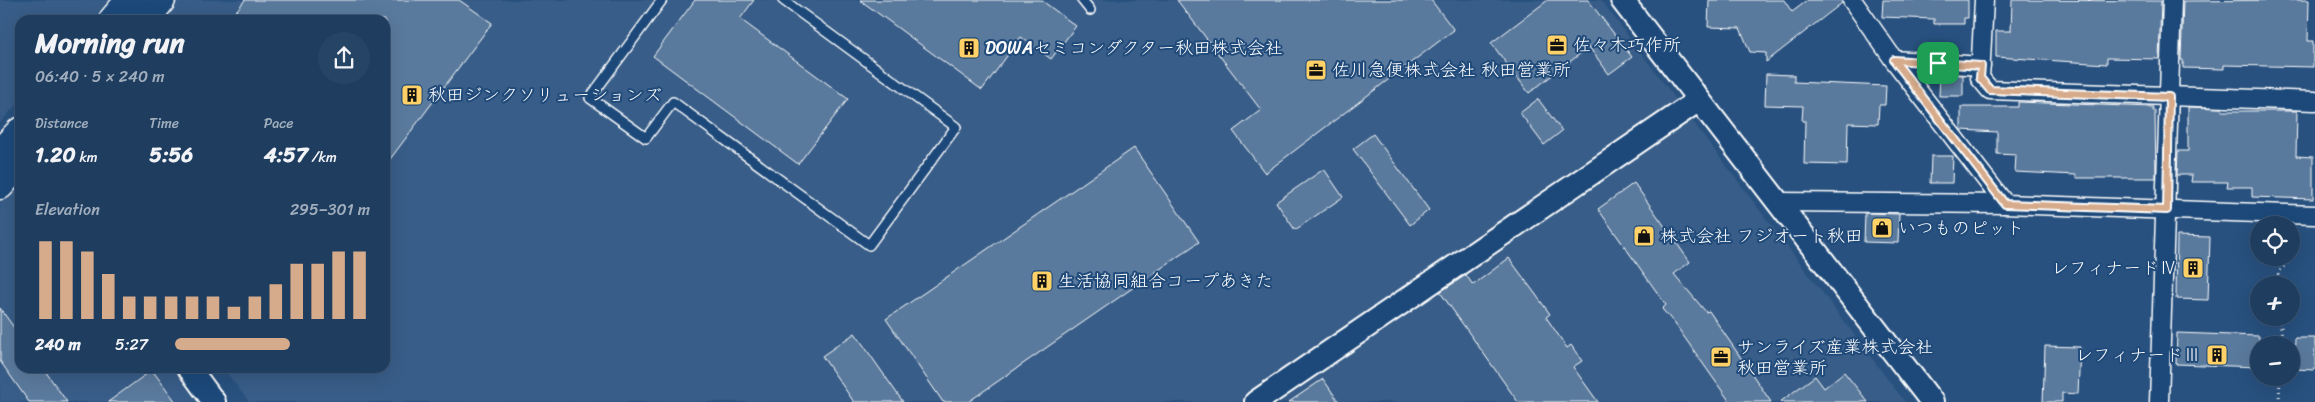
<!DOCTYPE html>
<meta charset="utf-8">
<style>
:root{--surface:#1e3d5f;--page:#264465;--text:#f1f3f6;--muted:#a1aebd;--line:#3c5674;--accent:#d6ab8b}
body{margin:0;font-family:Sriracha,"Klee One",sans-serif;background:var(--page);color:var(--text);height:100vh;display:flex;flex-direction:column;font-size:19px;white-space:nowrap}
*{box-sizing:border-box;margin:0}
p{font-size:16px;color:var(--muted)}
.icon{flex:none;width:28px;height:28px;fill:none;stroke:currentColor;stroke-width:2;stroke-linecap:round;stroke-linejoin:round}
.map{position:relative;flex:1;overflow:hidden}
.details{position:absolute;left:15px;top:15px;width:375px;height:358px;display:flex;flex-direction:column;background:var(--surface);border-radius:15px;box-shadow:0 5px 20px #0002,0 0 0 1px var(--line)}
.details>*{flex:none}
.tools{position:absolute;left:2250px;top:216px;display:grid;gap:10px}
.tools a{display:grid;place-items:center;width:50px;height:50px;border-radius:50%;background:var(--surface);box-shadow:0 5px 20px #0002,0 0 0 1px var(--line);font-size:25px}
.pin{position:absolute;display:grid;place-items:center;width:42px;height:42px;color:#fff;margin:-21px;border-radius:10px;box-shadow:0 2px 8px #0006}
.round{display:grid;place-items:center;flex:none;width:52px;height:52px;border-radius:26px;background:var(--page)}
.headline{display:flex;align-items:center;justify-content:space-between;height:85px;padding:0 20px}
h1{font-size:28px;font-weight:800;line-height:38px}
.metrics{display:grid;grid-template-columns:repeat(3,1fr);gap:8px;height:85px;padding:5px 20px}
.metrics div{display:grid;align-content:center}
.metrics b{font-size:21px;font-weight:800}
.metrics small{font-size:14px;font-weight:400}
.metrics p{font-size:14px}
.chart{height:140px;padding:10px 20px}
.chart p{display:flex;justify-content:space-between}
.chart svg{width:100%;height:90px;margin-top:5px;stroke:var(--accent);stroke-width:6}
ul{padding:0 20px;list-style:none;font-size:16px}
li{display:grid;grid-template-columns:80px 60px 1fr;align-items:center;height:38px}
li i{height:12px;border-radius:6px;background:var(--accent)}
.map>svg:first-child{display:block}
</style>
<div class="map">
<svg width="2315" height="402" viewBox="0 0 2315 402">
<rect width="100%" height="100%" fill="#28517f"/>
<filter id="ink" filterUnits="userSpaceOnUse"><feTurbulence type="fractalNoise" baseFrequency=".02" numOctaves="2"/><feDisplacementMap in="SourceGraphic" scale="10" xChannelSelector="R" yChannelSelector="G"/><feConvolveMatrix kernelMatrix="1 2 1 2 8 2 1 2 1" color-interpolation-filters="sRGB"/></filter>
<g filter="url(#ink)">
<g fill="#375d88">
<path d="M0,0H109L91,20H20V101L0,123Z"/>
<path d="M172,0H1601L1905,402H249L223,368H385V20H156Z"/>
<path d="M20,184V368H172L197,402H0V200L11,188Z"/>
</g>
<g fill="#5a7a9d" stroke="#fff">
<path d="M245,0H459L492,23L385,166V20H229Z"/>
<path d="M695,0H754L740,19L848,99L798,164L653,56Z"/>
<path d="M860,0H1041L1076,26L1051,59L1021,37L982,90Z"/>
<path d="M1177,0H1431L1454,30L1265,173L1233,131L1261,110Z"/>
<path d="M1548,0H1588L1632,57L1609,74L1589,47L1529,93L1491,43Z"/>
<path d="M1709,0H1784L1792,12L1808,0H1842V3L1766,62V53L1750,52L1740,28L1708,27Z"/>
<path d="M1883,0H1968V18H1964V24H1934V19L1882,17Z"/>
<path d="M2012,0L2161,1L2159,59L2107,58V64L1996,57V31H2011Z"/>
<path d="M2309,0L2308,41H2313V67L2224,65V69L2183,68V60H2181L2183,1Z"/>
<path d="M1766,74L1794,75V82L1886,86L1885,105H1879L1878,124L1848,123L1847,165L1804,164L1805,121H1802L1803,106L1765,105Z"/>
<path d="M1940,74L1963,75V96H1939Z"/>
<path d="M1538,99L1562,131L1544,145L1520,113Z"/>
<path d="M2018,102L2153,107V111H2155L2156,178H2076V175L2015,172L2016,155L1997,154V132L1961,130V107H2018Z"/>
<path d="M2188,107L2222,108V111H2297L2296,156L2313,157V199L2252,197V187H2227L2228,182H2191L2192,175H2177L2178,151H2188Z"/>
<path d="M1373,134L1429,210L1410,225L1353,149Z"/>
<path d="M1134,148L1199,242L968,402H943L886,319Z"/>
<path d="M1931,156H1953L1952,183H1930Z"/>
<path d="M1324,169L1343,197L1295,230L1276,202Z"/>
<path d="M1634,183L1690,262L1674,274L1706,312L1709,311L1771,402H1730L1675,324L1662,309L1666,305L1598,209Z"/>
<path d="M1865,213L1899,214L1898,243L1864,242Z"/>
<path d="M2177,236L2210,237L2208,300L2176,299Z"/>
<path d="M1509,258L1550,314L1546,317L1567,348L1571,345L1582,361L1573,367L1598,402H1518L1440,292L1466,275L1473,285Z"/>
<path d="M0,308L20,336V368H43L67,402H29L0,361Z"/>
<path d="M855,333L903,402H854L822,356Z"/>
<path d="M2177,333L2259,336V367L2176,364Z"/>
<path d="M2295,338H2315V370L2294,369Z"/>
<path d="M2045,346L2080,347L2078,394L2062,393V402H2043Z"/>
<path d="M152,370L176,402H108Z"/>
<path d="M1844,372L1868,402H1780L1815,376L1824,388Z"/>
<path d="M1323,379L1339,402H1289Z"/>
</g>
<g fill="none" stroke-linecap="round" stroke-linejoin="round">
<g stroke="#fff" stroke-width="12">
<g id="service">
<path d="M662,0L590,98L646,138L673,102L869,245L956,127L783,0"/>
<path d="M1082,0L1090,10"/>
</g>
</g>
<g stroke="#fff" stroke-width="21">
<g id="minor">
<path d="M1852,0L1894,60L2005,204"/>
<path d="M1984,0L1980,78L1990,90L2315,101"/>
<path d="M1894,60L1981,66"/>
<path d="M1779,202L2005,204L2315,215"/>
<path d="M2159,402L2172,0"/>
</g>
</g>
<g stroke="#fff" stroke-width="26">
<g id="tertiary">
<path d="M1622,0L1932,402"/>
<path d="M189,368L214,402"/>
<path d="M1256,402L1699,100"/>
</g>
</g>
<g stroke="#fff" stroke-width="31">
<g id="primary">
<path d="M113,20L130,0"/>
<path d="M145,20L161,0"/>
<path d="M0,153L20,132"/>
<path d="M0,185L20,162"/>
</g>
</g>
<g stroke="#fff" stroke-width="3" stroke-dasharray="1 4" stroke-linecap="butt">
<path d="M2291,256L2294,251V232"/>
<path d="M2276,285L2279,272L2291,258"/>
<path d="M2277,318L2281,325L2282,345"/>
<path d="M2279,402L2280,378"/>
</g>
<use href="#service" stroke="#1f4a7a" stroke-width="9"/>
<use href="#minor" stroke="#1f4a7a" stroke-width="18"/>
<use href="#tertiary" stroke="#1f4a7a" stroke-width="22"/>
<use href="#primary" stroke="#1f4a7a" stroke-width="28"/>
</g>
</g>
<g fill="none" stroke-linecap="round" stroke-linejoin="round" filter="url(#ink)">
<g stroke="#fff" stroke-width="10">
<path id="route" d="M1894,60L1981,66L1980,78L1990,90L2169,97L2167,210L2005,204Z"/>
</g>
<use href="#route" stroke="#d6ab8b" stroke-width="6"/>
</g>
<defs>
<g id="office-square" transform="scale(1.125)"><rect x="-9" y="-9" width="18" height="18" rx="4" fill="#ffd166" stroke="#1f4a7a"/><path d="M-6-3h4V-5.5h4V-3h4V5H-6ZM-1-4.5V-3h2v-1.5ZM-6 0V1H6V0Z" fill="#111"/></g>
<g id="building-square" transform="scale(1.125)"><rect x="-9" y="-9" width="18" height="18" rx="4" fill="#ffd166" stroke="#1f4a7a"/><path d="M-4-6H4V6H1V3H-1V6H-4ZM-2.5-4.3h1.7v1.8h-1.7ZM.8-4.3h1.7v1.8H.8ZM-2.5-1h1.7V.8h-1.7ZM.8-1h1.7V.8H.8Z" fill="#111"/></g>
<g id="shop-square" transform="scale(1.125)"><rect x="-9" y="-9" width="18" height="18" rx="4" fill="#ffd166" stroke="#1f4a7a"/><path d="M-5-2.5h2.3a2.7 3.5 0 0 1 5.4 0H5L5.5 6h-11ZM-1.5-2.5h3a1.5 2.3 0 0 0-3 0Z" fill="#111"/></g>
</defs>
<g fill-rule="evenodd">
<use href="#office-square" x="1557" y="45"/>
<use href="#building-square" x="969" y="48"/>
<use href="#office-square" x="1316" y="70"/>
<use href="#building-square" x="412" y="95"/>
<use href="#shop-square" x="1882" y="228"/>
<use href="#shop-square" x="1644" y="236"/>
<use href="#building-square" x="2193" y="268"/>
<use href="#building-square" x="1042" y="281"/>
<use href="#building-square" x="2217" y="355"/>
<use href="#office-square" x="1721" y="357"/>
</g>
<g text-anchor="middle" stroke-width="4" stroke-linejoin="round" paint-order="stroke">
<g font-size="18" fill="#fff" stroke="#1f4a7a" text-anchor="start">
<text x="1573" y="51">佐々木巧作所</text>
<text x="985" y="54">DOWAセミコンダクター秋田株式会社</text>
<text x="1332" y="76">佐川急便株式会社 秋田営業所</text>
<text x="428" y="101">秋田ジンクソリューションズ</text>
<text x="1898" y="234">いつものピット</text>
<text x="1660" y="242">株式会社 フジオート秋田</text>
<text x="2177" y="274" text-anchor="end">レフィナードⅣ</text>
<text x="1058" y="287">生活協同組合コープあきた</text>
<text x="1737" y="353">サンライズ産業株式会社<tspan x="1737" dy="21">秋田営業所</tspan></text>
<text x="2201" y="361" text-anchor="end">レフィナードⅢ</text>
</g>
</g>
</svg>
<div class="tools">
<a><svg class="icon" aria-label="locate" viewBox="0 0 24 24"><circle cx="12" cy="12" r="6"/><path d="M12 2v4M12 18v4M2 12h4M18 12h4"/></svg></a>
<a>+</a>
<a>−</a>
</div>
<div class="pin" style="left:1938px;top:63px;background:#1e9e55"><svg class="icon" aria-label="arrive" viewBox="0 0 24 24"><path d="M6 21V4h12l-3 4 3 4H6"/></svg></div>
<section class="details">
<div class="headline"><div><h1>Morning run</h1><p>06:40 · 5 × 240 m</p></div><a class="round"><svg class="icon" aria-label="share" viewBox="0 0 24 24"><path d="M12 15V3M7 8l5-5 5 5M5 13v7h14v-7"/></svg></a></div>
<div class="metrics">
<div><p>Distance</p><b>1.20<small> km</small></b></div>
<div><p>Time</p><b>5:56</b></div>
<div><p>Pace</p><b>4:57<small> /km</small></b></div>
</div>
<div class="chart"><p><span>Elevation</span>295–301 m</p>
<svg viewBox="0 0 160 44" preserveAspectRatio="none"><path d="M5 44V6M15 44V6M25 44V11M35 44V22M45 44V33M55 44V33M65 44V33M75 44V33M85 44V33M95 44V38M105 44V33M115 44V27M125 44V17M135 44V17M145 44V11M155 44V11"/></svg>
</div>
<ul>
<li><b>240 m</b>5:27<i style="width:59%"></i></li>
</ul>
</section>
</div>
